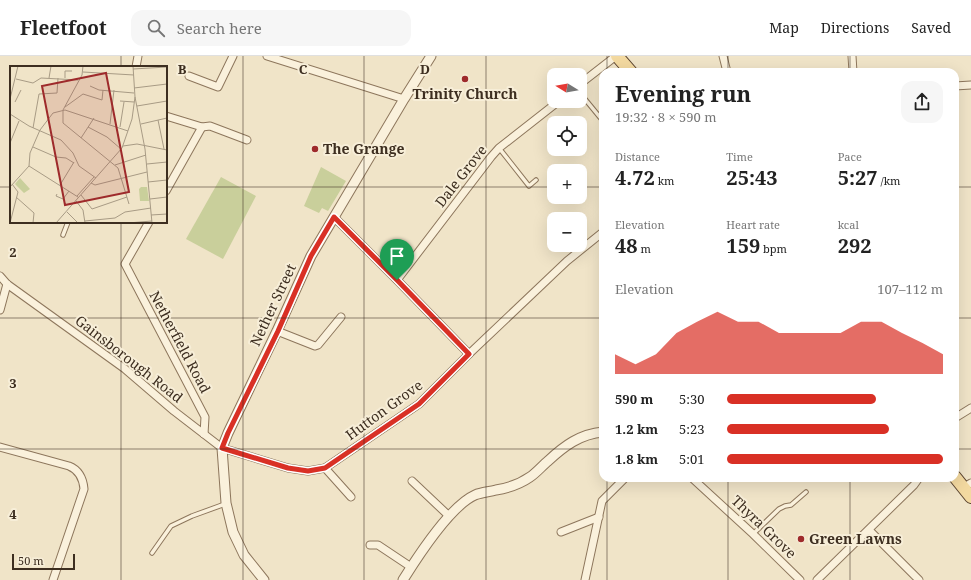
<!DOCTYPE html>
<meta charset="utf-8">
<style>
:root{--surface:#fff;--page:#f6f6f6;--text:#222;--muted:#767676;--line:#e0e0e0;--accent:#d93025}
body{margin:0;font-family:"Noto Serif",serif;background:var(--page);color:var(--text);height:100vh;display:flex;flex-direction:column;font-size:15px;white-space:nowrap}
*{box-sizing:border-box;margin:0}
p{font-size:13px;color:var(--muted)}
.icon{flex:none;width:22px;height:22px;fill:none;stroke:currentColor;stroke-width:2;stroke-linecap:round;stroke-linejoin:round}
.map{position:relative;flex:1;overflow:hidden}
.sheet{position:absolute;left:599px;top:12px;width:360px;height:414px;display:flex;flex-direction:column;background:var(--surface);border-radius:12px;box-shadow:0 4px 16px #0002}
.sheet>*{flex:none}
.needle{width:26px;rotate:281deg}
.buttons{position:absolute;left:547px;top:12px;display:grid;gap:8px}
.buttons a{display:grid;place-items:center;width:40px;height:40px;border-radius:8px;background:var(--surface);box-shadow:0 4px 16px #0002;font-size:20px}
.scale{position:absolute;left:12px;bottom:10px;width:63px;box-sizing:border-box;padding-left:4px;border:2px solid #3d2e20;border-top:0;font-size:11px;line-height:14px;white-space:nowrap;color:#3d2e20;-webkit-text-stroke:3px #f7eed8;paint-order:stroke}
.pin{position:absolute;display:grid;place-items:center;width:34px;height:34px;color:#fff;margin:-41px -17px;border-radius:50% 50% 50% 0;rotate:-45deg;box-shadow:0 0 4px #0007}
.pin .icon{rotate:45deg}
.round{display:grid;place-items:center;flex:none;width:42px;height:42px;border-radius:12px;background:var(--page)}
.overview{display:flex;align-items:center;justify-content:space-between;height:68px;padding:0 16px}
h1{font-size:22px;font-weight:700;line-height:30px}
.figures{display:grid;grid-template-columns:repeat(3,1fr);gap:6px;height:68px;padding:4px 16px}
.figures div{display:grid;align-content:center}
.figures b{font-size:20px;font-weight:700}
.figures small{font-size:11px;font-weight:400}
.figures p{font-size:11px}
.chart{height:112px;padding:8px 16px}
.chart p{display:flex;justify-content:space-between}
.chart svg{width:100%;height:72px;margin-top:4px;fill:var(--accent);opacity:.7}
ul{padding:0 16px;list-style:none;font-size:13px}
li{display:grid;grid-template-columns:64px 48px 1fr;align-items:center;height:30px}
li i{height:10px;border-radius:5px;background:var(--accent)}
header{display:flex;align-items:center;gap:24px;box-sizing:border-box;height:56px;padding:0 20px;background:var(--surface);border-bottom:1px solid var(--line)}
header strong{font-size:19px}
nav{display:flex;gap:22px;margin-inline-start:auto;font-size:14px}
.search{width:280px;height:36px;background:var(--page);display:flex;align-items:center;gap:10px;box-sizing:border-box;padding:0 14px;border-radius:12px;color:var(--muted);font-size:15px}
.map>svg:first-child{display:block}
</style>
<header>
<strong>Fleetfoot</strong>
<div class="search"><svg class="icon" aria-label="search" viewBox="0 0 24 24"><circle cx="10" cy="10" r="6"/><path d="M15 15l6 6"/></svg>Search here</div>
<nav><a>Map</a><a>Directions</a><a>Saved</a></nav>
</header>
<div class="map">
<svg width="971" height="524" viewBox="0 0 971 524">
<rect width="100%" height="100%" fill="#f0e4c8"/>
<g fill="#c9cf9b">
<path d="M321,111L346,125L328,155L322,152L319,157L304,150Z"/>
<path d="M221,121L256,140L223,203L186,183Z"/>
</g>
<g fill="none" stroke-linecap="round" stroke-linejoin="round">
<g stroke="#8d765c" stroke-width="5.5">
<g id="service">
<path d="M580,37L603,65"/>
<path d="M499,92L529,130L536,124"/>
<path d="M63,179L68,166"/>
<path d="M753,478L779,453L785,450L791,449L806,436"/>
<path d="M152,497L171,470L192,460L225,448"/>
</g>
</g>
<g stroke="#8d765c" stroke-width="9">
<g id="minor">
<path d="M267,0L404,43"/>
<path d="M723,0L727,16"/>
<path d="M852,0L853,16"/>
<path d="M136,11L138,0"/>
<path d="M189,20L218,31L233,0"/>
<path d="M580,28L616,0"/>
<path d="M955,30L971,29"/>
<path d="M166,60L202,71L166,135"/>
<path d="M202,71L210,70L247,84"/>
<path d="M334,161L397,224L469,298"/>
<path d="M149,166L125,208L205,361L204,378"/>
<path d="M0,220L7,228L125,313L174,355L222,392L288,412L308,415L325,412L419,348L469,298L567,205L603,176"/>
<path d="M397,224L491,101L499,92L559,45"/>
<path d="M0,254L7,228"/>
<path d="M277,275L315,290L318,289L341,261"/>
<path d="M955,362L971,352"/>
<path d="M0,391L69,410C79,414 83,422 84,433L53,524"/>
<path d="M325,412L351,441"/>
<path d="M692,422L753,478L800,524"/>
<path d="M412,425L449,460"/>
<path d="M964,431L971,427"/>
<path d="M869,474L919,524"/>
<path d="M561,476L599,461"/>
<path d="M370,489H378L411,511"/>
<path d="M585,524L602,445L625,422"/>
<path d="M817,524L914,429L919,422"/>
</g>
</g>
<g stroke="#8d765c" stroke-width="11">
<g id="tertiary">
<path d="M264,524L244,499L233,476L226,447L222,392L228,377L277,275L311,200L404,43L431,0"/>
<path d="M403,524C418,500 450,450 475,439C482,436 489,436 496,434C508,432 520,428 530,421C536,417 542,410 548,405C564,390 580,378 603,376"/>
</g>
</g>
<g stroke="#5b4430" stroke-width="14">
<g id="primary">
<path d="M617,0L631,16"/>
<path d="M955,421L971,441"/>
</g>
</g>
<use href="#service" stroke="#faf1dc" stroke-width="3.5"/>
<use href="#minor" stroke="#faf1dc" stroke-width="7"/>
<use href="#tertiary" stroke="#faf1dc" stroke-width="9"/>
<use href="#primary" stroke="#f3d9a0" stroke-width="12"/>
</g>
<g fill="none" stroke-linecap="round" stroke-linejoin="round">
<g stroke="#fff" stroke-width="8">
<path id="route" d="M334,161L397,224L469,298L419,348L325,412L308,415L288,412L222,392L228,377L278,275L311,200Z"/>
</g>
<use href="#route" stroke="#d93025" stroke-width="5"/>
</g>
<path fill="none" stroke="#3d2e20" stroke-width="1" stroke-opacity="0.55" d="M121,0V11M243,0V524M364,0V524M486,0V524M607,0V16M728,0V16M850,0V16M0,131H11M166,131H554M580,131H603M955,131H971M121,166V524M0,262H603M955,262H971M0,393H603M955,393H971M607,422V524M728,422V524M850,422V524"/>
<g fill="#9e2a2b" stroke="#f7eed8" stroke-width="1.5">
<circle cx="465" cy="23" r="4"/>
<circle cx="315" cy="93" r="4"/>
<circle cx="801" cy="483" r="4"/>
</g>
<g text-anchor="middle" stroke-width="4" stroke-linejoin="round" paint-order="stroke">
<g font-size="14" font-weight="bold" fill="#3d2e20" stroke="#f7eed8" text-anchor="start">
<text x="465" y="43" text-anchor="middle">Trinity Church</text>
<text x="323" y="98">The Grange</text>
<text x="809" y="488">Green Lawns</text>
</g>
<g font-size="14" fill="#3d2e20" stroke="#f7eed8">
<text transform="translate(461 120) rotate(-52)" y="5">Dale Grove</text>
<text transform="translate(273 249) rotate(-65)" y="5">Nether Street</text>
<text transform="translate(180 286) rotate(62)" y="5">Netherfield Road</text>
<text transform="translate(129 303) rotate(38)" y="5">Gainsborough Road</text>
<text transform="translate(384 354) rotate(-36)" y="5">Hutton Grove</text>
<text transform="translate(764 471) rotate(44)" y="5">Thyra Grove</text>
</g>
</g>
<g transform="translate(10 10)">
<rect width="157" height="157" fill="#f0e4c8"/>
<path d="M10,112L20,123L14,127L5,118ZM131,121H137L139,135H130L129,123Z" fill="#c9cf9b"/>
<path fill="none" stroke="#a89b85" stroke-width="1" d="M73,0L72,9L53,44V57L108,102L119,138M123,0L125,31L135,83M123,3L157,1M73,6L124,9M39,12L41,0M55,12V5H62M6,13L23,17L31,12L68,14M80,20L89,24L124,27M124,22L157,18M0,33L8,0M110,35L124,36M5,36L11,24M127,40L157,35M55,41L73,28L92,34L93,24M0,48L19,60L51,74L63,87L69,100L86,112M148,54L154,83M100,58L104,24M131,58L157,52M78,61L97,71L111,83M110,61L114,36M23,62L29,28L47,27L48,12M71,72L84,52M0,77L9,55M113,80L127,78L157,84M23,81L46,91L56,92L64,97M135,83L142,157M137,98L157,96M105,99L136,89M19,100L68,131M138,116L157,114M81,117L85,119L137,106M50,119L64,96M0,121L19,100L20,87L30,64L43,47L55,44L118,65M47,128L46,130L53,133L59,125M71,129L82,143L117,131M67,130L84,111M6,131L24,147L23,157M140,133L157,131M66,135L73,144L75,157M57,146L68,157M141,149L157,148M75,155L105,152L115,146L141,142M0,157L8,126L2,118M46,157L112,82L122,53L125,31M118,157L142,155"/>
<path fill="#9e2a2b" fill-opacity="0.15" stroke="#9e2a2b" stroke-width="2" d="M96,7L119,126L55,139L32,20Z"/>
<rect width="157" height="157" fill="none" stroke="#3d2e20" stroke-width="2"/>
</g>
<g font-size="13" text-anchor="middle" font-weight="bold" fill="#3d2e20" stroke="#f7eed8" stroke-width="4" stroke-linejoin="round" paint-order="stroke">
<text x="182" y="18">B</text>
<text x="303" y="18">C</text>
<text x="425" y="18">D</text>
<text x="13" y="201">2</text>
<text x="13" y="332">3</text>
<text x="13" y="463">4</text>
</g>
</svg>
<div class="buttons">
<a><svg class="needle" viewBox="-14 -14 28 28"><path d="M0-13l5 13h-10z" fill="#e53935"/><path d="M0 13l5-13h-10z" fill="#767676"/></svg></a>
<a><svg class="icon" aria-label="locate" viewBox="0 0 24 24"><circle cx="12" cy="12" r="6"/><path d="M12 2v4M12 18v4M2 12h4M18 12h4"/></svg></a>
<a>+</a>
<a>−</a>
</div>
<div class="scale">50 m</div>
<div class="pin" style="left:397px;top:224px;background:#1e9e55"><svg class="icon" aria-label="arrive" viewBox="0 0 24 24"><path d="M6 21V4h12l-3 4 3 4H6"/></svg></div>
<section class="sheet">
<div class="overview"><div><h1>Evening run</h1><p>19:32 · 8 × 590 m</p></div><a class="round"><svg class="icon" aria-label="share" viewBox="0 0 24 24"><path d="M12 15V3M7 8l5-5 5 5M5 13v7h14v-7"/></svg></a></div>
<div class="figures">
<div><p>Distance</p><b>4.72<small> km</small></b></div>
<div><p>Time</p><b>25:43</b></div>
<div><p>Pace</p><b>5:27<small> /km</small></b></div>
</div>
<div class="figures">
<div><p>Elevation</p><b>48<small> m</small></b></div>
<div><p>Heart rate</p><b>159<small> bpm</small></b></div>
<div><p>kcal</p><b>292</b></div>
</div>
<div class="chart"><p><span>Elevation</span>107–112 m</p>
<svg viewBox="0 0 160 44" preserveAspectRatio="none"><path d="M0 44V32L10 38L20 32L30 19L40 12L50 6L60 12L70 12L80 19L90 19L100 19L110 19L120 12L130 12L140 19L150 25L160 32V44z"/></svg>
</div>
<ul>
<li><b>590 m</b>5:30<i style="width:69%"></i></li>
<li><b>1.2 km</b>5:23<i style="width:75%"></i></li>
<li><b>1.8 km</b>5:01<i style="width:100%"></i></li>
</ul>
</section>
</div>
